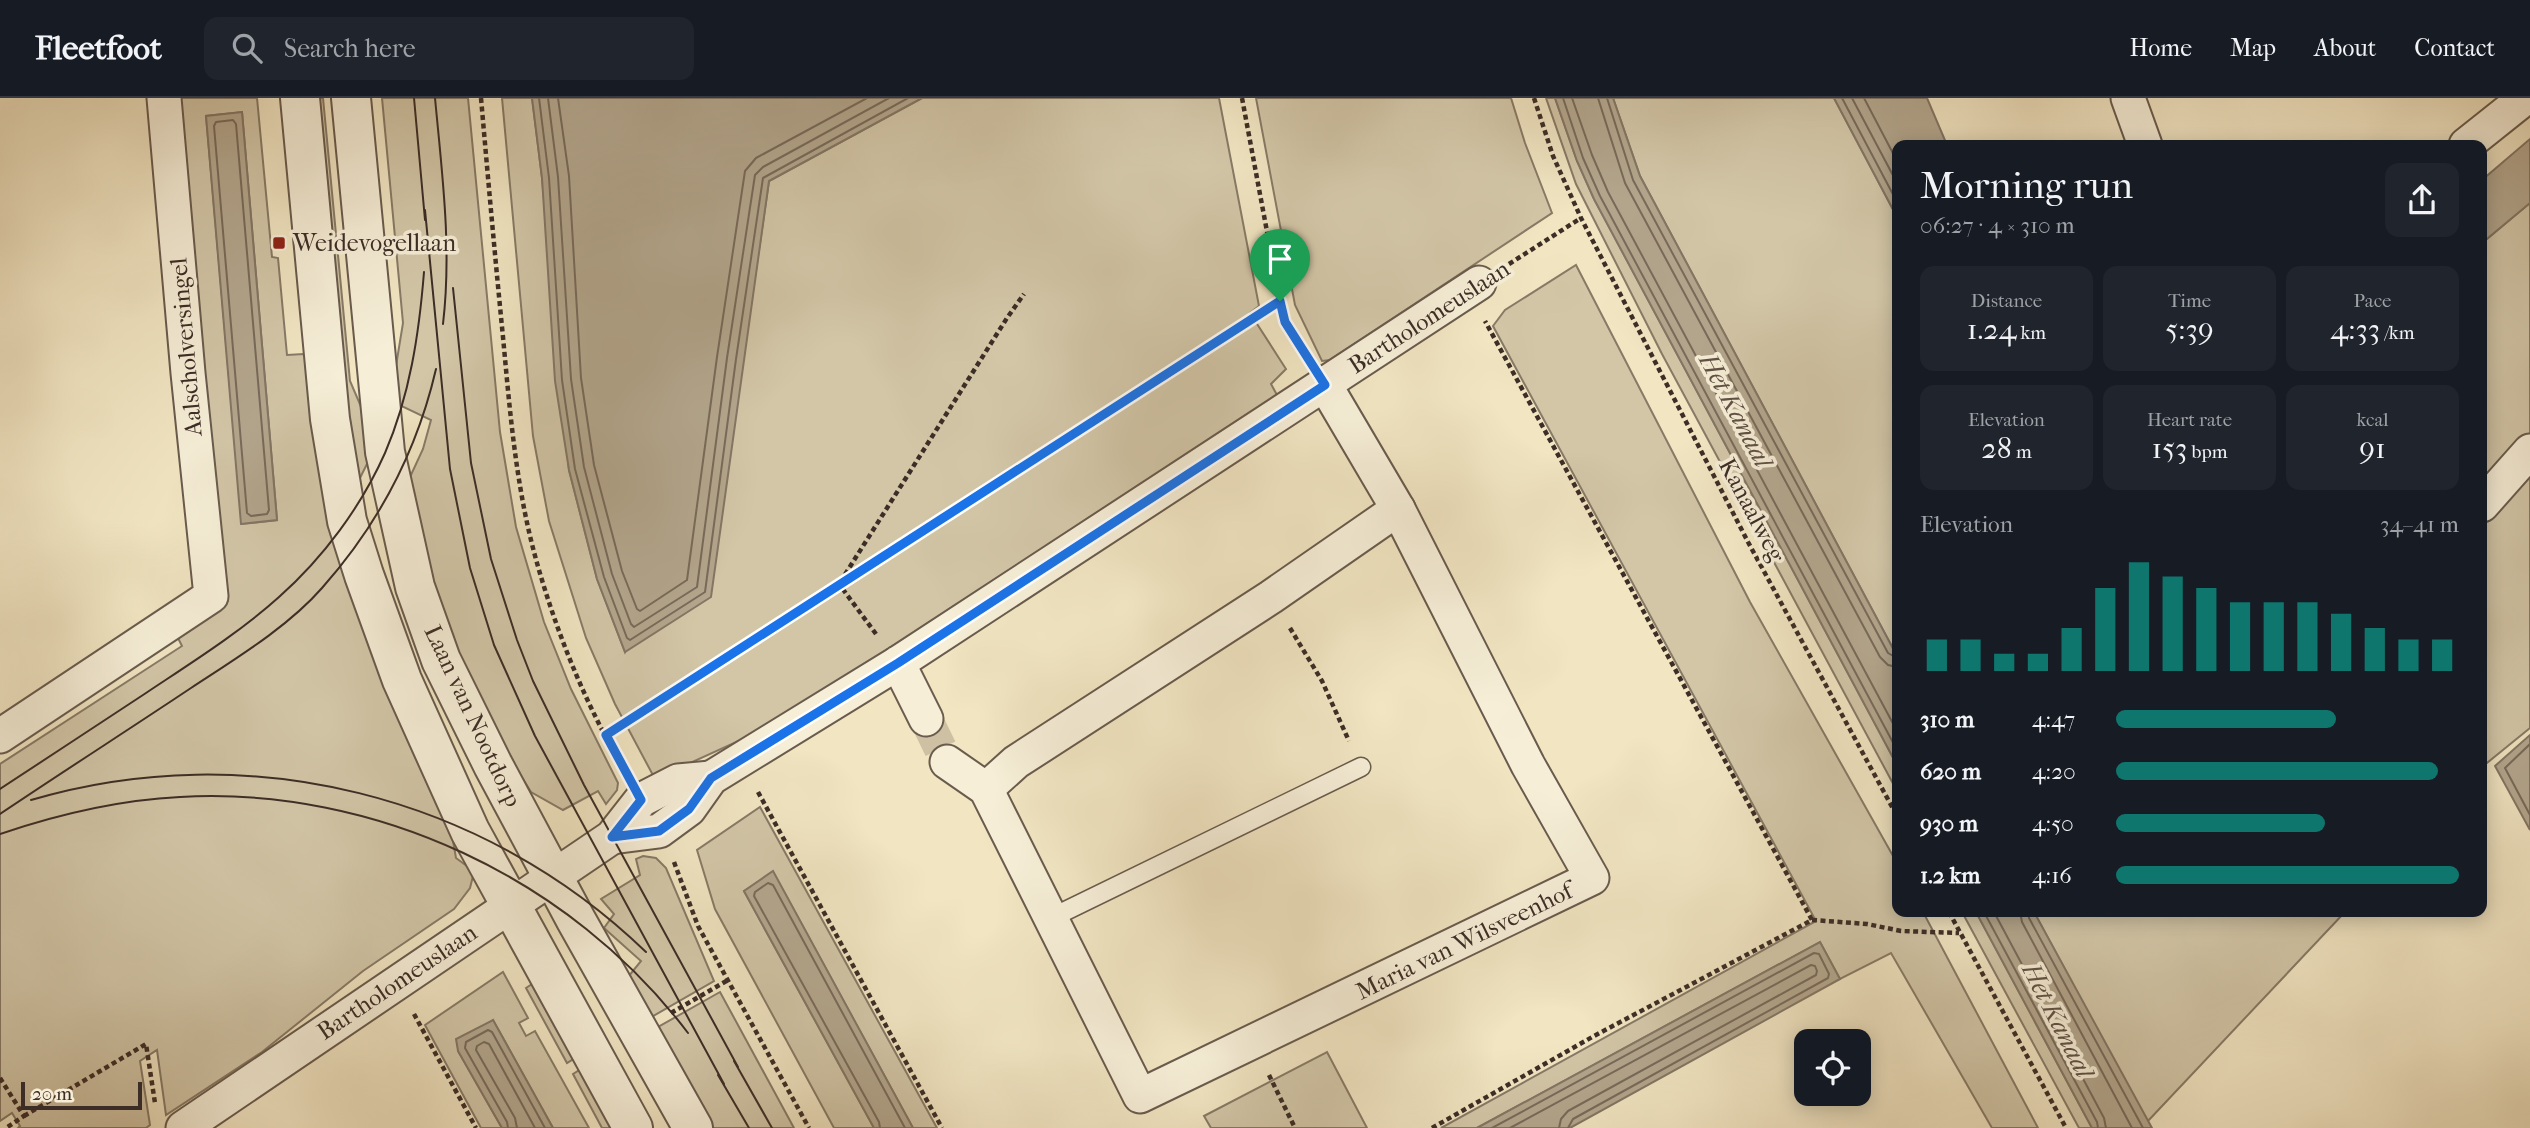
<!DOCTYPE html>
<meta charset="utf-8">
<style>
:root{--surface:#171b24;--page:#20242c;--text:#f1f3f6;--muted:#9ea1a6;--line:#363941;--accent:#0f766e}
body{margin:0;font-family:"IM FELL French Canon",serif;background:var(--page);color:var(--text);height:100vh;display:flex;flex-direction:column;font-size:26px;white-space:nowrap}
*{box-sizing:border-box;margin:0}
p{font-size:23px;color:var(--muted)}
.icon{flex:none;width:38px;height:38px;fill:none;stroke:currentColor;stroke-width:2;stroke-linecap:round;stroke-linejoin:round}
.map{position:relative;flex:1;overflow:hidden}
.panel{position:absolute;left:1892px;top:42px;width:595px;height:777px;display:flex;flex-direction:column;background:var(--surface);border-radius:14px;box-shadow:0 4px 18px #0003}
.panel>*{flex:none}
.controls{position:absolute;left:1794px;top:931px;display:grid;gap:14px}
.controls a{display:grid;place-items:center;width:77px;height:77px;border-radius:14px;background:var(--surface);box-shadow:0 4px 18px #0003;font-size:35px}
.scale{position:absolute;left:21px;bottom:18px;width:121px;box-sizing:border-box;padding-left:7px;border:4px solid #3c2d26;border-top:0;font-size:19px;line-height:24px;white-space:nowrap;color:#3c2d26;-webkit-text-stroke:5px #f6eed7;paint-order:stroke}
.pin{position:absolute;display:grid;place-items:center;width:60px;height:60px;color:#fff;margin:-72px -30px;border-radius:50% 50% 50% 0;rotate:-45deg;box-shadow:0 0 7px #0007}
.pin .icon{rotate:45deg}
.round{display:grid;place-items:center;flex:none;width:74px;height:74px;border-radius:14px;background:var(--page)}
.overview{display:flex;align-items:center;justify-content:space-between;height:119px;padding:0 28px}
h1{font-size:38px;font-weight:600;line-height:52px}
.figures{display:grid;grid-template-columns:repeat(3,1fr);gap:10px;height:119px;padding:7px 28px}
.figures div{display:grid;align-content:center;border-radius:14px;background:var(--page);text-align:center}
.figures b{font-size:30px;font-weight:600}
.figures small{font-size:19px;font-weight:400}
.figures p{font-size:19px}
.chart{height:196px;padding:14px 28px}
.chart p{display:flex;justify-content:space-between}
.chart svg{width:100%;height:126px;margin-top:7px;stroke:var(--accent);stroke-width:6}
ul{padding:0 28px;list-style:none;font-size:23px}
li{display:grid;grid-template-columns:112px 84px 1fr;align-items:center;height:52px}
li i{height:18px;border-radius:9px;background:var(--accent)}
header{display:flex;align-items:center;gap:42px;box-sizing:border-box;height:98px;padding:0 35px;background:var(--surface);border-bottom:2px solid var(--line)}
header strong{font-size:33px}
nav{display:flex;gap:38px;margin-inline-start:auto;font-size:24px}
.search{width:490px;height:63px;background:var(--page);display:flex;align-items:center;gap:18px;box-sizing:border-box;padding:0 24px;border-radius:14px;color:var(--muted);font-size:26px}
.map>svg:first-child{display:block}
</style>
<header>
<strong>Fleetfoot</strong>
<div class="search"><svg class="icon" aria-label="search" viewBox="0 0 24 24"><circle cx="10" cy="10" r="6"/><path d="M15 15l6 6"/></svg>Search here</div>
<nav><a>Home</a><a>Map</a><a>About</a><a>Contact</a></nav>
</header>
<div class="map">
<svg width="2530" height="1030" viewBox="0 0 2530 1030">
<rect width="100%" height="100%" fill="#f1e5c2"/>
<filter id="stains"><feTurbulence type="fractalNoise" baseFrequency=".00286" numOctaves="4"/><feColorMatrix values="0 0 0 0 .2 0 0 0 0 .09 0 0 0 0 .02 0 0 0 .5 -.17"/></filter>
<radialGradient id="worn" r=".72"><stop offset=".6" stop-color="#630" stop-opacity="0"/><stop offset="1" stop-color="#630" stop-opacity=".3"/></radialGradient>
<g fill="#d2c6a7" stroke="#877a66" stroke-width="2" fill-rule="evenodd">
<path d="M178,0H257L272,159L278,160L287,257L304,256L316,265L447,709L456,760L471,771L473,778L470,790L454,811L363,873L262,954L166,1017L157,952L140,963L150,1027L146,1030H18L20,1028L12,1015L0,1023V666L182,548L175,534L213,508ZM242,14L277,422L242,426L206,18Z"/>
<path d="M311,0H323L350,283L377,346L356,388Z"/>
<path d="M382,0H468L500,334L516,429L544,524L571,591L618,685L617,692L606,706L598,693L563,712L531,694L470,596L404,392L423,351L431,322L393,304L395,274L403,225Z"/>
<path d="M502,0H532L542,80L569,372L597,481L625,554L743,262L769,83L922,0H1219L1259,208L1250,215L1286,271L1271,286L1277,297L769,629L655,681L615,606L586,540L549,423L533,338Z"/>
<path d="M1256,0H1511L1525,45L1552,115L1330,262L1322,263L1295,207Z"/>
<path d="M1546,0H1555L1577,63L1594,101L1897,667V693L1662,256L1576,86Z"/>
<path d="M1613,0H1834L1897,119V558L1640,78Z"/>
<path d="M2530,105V630L2482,669V145Z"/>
<path d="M1576,167L1750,504L1897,765V814H1923L2038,1030H1992L1891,855L1840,881L1820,844L1477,1030H1441L1816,823L1493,228L1505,212Z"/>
<path d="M760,709L937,1030H913L773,774L744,793L874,1030H834L715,811L697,752Z"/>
<path d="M643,758L656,760L666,770L714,883L648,921L624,884L641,863L604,830L614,816L601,801L640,777L636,761Z"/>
<path d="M1962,814H1976L2092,1030H2079Z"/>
<path d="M2034,814H2345L2147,1024Z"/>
<path d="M503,874L528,920L519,925L526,938L535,933L589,1030H553L493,922L458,953L502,1030H481L425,927Z"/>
<path d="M532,886L583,955L567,965L526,890Z"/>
<path d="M720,894L794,1030H704L651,933Z"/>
<path d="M1327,954L1367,1030H1211L1204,1018Z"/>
<path d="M589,966L624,1030H602L573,976Z"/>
</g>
<g fill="#b3a68d" stroke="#837664" stroke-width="2">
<path d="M532,0H922L769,83L711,499L625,554L597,481L569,372L555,283L542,80Z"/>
<path d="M1555,0H1613L1640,78L1897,558V667L1594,101L1577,63Z"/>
<path d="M1834,0H1927L1947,47H1897V119Z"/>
<path d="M242,14L277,422L241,426L206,18Z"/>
<path d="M2530,41V105L2482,145V82Z"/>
<path d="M2530,637V732L2495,668Z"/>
<path d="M773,773L913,1030H874L744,793Z"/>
<path d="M1976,814H2034L2152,1030H2092Z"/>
<path d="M1820,844L1840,881L1570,1030H1477Z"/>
<path d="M493,922L553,1030H502L458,953L456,941Z"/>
</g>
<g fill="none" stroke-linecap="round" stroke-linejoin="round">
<g stroke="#786a5a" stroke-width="2">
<path d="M539,0L549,80L562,282L575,371L604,479L627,540L630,542L705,494L736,261L763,80L908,0"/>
<path d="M548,0L558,79L571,281L584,369L612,476L631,526L634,529L697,489L727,260L755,77L763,69L889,0"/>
<path d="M558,0L569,78L581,280L594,367L622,473L637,511L640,513L687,482L717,259L745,73L756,60L867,0"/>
<path d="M1563,0L1583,60L1600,98L1897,652"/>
<path d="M1572,0L1592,57L1608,94L1897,633"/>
<path d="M1598,0L1625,85L1880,559L1888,567L1897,569"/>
<path d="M1607,0L1633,82L1888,555L1897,560"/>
<path d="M1842,0L1897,104"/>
<path d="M1852,0L1897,85"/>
<path d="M1864,0L1897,63"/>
<path d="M233,22L236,26L269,412L267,416L251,418L247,415L214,28L216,24Z"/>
<path d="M2530,646L2505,670L2530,717"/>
<path d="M1984,814L2097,1024L2098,1030"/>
<path d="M1994,814L2104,1020L2106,1030"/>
<path d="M2020,814L2022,824L2132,1030"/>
<path d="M2029,814V820L2143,1030"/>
<path d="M508,1030L507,1024L465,950L466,944L488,932L492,934L545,1030"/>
<path d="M517,1030L515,1020L476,952L477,948L484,944L489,946L535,1030"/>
<path d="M880,1030L879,1024L754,798L755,794L768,785L773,787L905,1030"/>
<path d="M1492,1030L1814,855L1819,856L1829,876L1828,880L1573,1021L1568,1030"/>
<path d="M1510,1030L1811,867L1815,868L1817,873L1816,877L1568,1013L1561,1021L1559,1030"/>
</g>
<path stroke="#cdc0a3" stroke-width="33" stroke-dasharray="33 17" stroke-linecap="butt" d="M926,621L947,664"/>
<g stroke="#695b4d" stroke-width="21">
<path id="service" d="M1051,820L1361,669"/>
</g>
<g stroke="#695b4d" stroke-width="37">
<g id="minor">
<path d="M2128,0L2145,47"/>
<path d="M2466,47L2525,0"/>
<path d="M2482,407L2530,353"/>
<path d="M898,565L926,621"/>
<path d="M0,638L211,498L188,275L164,0"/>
<path d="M947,664L986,691L1140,998L1592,780L1528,667L1398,411L1325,287"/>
<path d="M986,691L1016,664L1271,499L1398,411"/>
<path d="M612,739L659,733L689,711L711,680L898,565L1479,185"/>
<path d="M183,1030L612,739L641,702L678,683L711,680"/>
</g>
</g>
<g stroke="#695b4d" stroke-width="42">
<g id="tertiary">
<path d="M300,0L330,321L347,423L364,477L402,582L470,733L633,1030"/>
<path d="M351,0L385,354L415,489L441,562L493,667L576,822L693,1030"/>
</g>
</g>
<g stroke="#3c2d26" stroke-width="4.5" stroke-dasharray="5 3.5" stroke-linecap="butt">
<path d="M481,0C488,80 495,159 503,239C510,314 516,391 537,465C557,536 586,607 623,670"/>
<path d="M1242,0L1280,203L1285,224L1304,258"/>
<path d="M1534,0L1553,58L1581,120L1748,444L1897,718"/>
<path d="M1509,166L1581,120"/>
<path d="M1290,530L1322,583L1349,643"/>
<path d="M876,536L839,486L1280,203"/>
<path d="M606,637L839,486L1007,220L1024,196"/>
<path d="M758,694L942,1030"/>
<path d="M674,764L698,828L809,1030"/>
<path d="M1949,814L2066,1030"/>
<path d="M1812,822L1867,826L1901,833L1959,835"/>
<path d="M671,915L728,882"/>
<path d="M414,916L476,1030"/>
<path d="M1269,977L1295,1030"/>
<path d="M0,980L24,1018L6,1030"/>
<path d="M24,1018L146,946L155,1005"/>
<path d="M1432,1030L1594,938L1812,822L1485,223"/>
</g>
<use href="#service" stroke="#f6eed7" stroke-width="18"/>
<use href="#minor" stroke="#f6eed7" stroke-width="33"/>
<use href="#tertiary" stroke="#f6eed7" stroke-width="38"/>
<g stroke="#3c2d26" stroke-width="2">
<path d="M414,0L425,122"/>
<path d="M435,0C442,75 452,150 443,226"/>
<path d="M425,112L450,371L470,470L494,547L535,638L724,986"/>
<path d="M453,190L471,365L491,461L517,542L533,583L584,687L738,969"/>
<path d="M0,691C49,659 97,627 146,595C191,565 239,535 279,499C323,460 361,409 385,355C410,297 419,236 424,174"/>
<path d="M31,702C248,638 484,697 646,854"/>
<path d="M0,716C64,673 128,632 191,590C235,561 288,529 322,490C378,427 417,353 436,271"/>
<path d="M0,736C59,716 118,702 180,699C374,688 571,780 688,935"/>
<path d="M734,963L772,1030"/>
<path d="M718,977L749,1030"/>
</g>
</g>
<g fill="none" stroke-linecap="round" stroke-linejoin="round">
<g stroke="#fff" stroke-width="14">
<path id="route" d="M1280,203L1285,224L1325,287L898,565L711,680L689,711L659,733L612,739L641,702L606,637Z"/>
</g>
<use href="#route" stroke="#1a73e8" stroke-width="9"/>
</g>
<rect fill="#8f2418" stroke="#f6eed7" stroke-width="2.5" x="272" y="138" width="14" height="14" rx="3.5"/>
<g text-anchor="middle" stroke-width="7" stroke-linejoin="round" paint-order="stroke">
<g font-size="24" fill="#3c2d26" stroke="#f6eed7" text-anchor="start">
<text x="293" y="153">Weidevogellaan</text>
</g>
<g font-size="24" fill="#3c2d26" stroke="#f6eed7">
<text transform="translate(1429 219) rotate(-33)" y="8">Bartholomeuslaan</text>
<text transform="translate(186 249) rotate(-95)" y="8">Aalscholversingel</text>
<text transform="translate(1752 412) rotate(62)" y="8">Kanaalweg</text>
<text transform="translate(473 618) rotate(65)" y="8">Laan van Nootdorp</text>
<text transform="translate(1464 843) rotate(-26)" y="8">Maria van Wilsveenhof</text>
<text transform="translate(397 884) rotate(-34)" y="8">Bartholomeuslaan</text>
</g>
<g font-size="26" font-style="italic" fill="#605145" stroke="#f6eed7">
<text transform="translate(1736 312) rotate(62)" y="9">Het Kanaal</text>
<text transform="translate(2058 922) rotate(63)" y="9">Het Kanaal</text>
</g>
</g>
<rect width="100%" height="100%" filter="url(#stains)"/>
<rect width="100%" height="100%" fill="url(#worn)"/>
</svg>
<div class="controls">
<a><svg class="icon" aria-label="locate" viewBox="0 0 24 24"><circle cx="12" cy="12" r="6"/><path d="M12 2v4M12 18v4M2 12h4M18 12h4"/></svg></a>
</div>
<div class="scale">20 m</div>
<div class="pin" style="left:1280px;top:203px;background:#1e9e55"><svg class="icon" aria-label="arrive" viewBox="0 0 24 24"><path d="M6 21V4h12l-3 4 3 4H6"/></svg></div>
<section class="panel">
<div class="overview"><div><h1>Morning run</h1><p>06:27 · 4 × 310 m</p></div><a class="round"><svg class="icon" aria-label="share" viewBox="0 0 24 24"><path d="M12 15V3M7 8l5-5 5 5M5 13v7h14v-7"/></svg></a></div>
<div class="figures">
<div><p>Distance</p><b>1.24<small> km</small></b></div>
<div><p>Time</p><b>5:39</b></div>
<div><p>Pace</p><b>4:33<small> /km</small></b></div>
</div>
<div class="figures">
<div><p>Elevation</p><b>28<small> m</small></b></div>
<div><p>Heart rate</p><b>153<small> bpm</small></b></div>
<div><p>kcal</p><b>91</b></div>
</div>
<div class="chart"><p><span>Elevation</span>34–41 m</p>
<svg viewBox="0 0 160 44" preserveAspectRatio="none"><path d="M5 44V33M15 44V33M25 44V38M35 44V38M45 44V29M55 44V15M65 44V6M75 44V11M85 44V15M95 44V20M105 44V20M115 44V20M125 44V24M135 44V29M145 44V33M155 44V33"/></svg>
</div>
<ul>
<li><b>310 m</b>4:47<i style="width:64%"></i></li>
<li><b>620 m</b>4:20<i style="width:94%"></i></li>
<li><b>930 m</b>4:50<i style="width:61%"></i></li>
<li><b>1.2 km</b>4:16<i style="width:100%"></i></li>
</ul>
</section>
</div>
